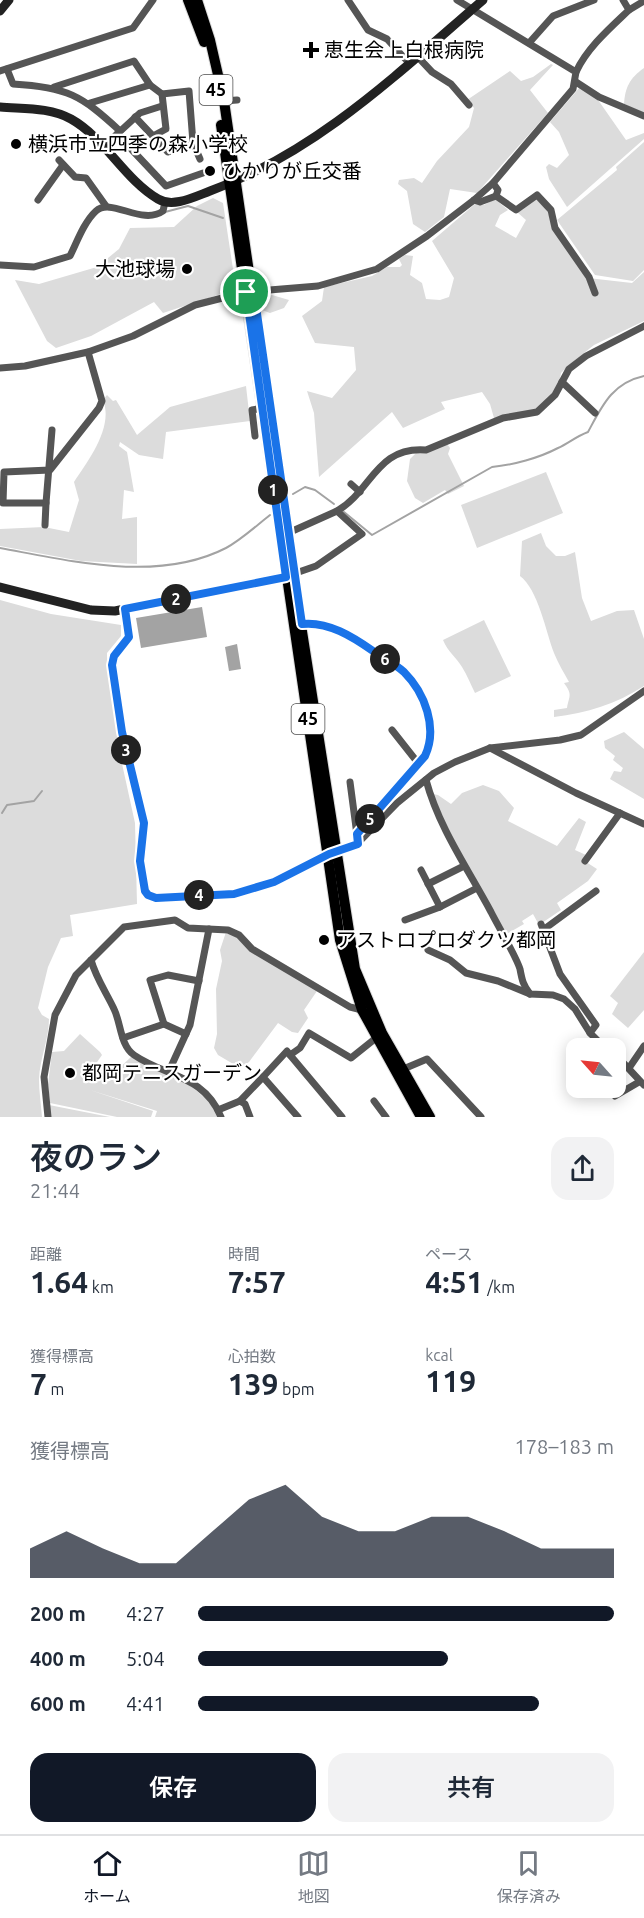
<!DOCTYPE html>
<html lang="ja">
<meta charset="utf-8">
<style>
:root{--surface:#fff;--page:#f2f2f3;--text:#1f2937;--muted:#747a83;--line:#e0e1e3;--accent:#111827}
body{margin:0;font-family:Ubuntu,"Noto Sans JP",sans-serif;background:var(--page);color:var(--text);height:100vh;display:flex;flex-direction:column;font-size:22px;white-space:nowrap}
*{box-sizing:border-box;margin:0}
p{font-size:20px;color:var(--muted)}
.icon{flex:none;width:33px;height:33px;fill:none;stroke:currentColor;stroke-width:2;stroke-linecap:round;stroke-linejoin:round}
.map{position:relative;height:1117px;overflow:hidden}
.side{display:flex;flex-direction:column;background:var(--surface);flex:1}
.side>*{flex:none}
.needle{width:39px;rotate:297deg}
.controls{position:absolute;left:566px;top:1038px;display:grid;gap:12px}
.controls a{display:grid;place-items:center;width:60px;height:60px;border-radius:12px;background:var(--surface);box-shadow:0 3px 15px #0003;font-size:30px}
.pin{position:absolute;display:grid;place-items:center;width:51px;height:51px;color:#fff;margin:-26px;border:3px solid #fff;border-radius:50%;box-shadow:0 2px 6px #0007}
.km{position:absolute;width:30px;height:30px;margin:-15px;border-radius:50%;background:#222;color:#fff;font-size:16px;line-height:30px;text-align:center}
.round{display:grid;place-items:center;flex:none;width:63px;height:63px;border-radius:18px;background:var(--page)}
.headline{display:flex;align-items:center;justify-content:space-between;height:102px;padding:0 30px}
h1{font-size:33px;font-weight:600;line-height:45px}
.stats{display:grid;grid-template-columns:repeat(3,1fr);gap:9px;height:102px;padding:6px 30px}
.stats div{display:grid;align-content:center}
.stats b{font-size:30px;font-weight:600}
.stats small{font-size:16px;font-weight:400}
.stats p{font-size:16px}
.chart{height:168px;padding:12px 30px}
.chart p{display:flex;justify-content:space-between}
.chart svg{width:100%;height:108px;margin-top:6px;fill:var(--accent);opacity:.7}
.action{display:flex;gap:12px;margin-top:auto;padding:12px 30px}
.action a{flex:1;height:69px;border-radius:18px;background:var(--accent);color:#fff;font-size:24px;font-weight:600;line-height:69px;text-align:center}
.action a+a{background:var(--page);color:var(--text)}
ul{padding:0 30px;list-style:none;font-size:20px}
li{display:grid;grid-template-columns:96px 72px 1fr;align-items:center;height:45px}
li i{height:15px;border-radius:8px;background:var(--accent)}
.tabs{display:flex;justify-content:space-around;align-items:center;height:84px;border-top:2px solid var(--line);background:var(--surface);font-size:16px;color:var(--muted)}
.tabs a{display:grid;justify-items:center;gap:3px}
.tabs .active{color:var(--accent)}
.map>svg:first-child{display:block}
</style>
<div class="map">
<svg width="644" height="1117" viewBox="0 0 644 1117">
<rect width="100%" height="100%" fill="#fff"/>
<g fill="#dcdcdc">
<path d="M551,64L553,65L530,90L548,113L477,193L450,189L444,217L425,232L413,224L407,191L398,184L399,180L414,178L422,183L437,161L469,127L474,108L467,100L510,71L521,81L533,77Z"/>
<path d="M644,68V113L624,104C625,87 630,78 644,68Z"/>
<path d="M580,87L596,97L626,140L644,133V139L567,207L549,179L546,167L549,164L557,168L569,155L559,132L550,122Z"/>
<path d="M644,142V270L633,281L595,275L557,220L617,170L616,167Z"/>
<path d="M213,198L223,203L236,289L163,313L154,302L91,336L56,348L47,341L15,280L39,284L97,267L119,249L130,228L174,227L197,206Z"/>
<path d="M495,199L508,210L500,215L495,226L516,238L526,220L517,212L536,199L548,211L552,227L588,278L632,283L644,272V321L594,345L569,365L561,373L558,389L541,407L518,419L504,421L494,418L490,404L482,392L441,402L445,409L403,428L392,412L319,477L314,413L307,391L332,398L356,370L354,347L315,343L302,316L322,301L324,287L372,276L387,267H400L402,265L399,259L405,255L413,256L410,275L422,283L426,299L440,300L449,297L454,278L432,241L475,204L484,205Z"/>
<path d="M272,295L289,300L284,308L270,313L262,310L261,298Z"/>
<path d="M246,386L250,421L166,432L163,459L139,455L120,442L119,446L127,452L134,492L124,490L122,519L137,517V564L81,561L0,546V529L44,527L69,532L79,500L74,482C88,461 114,427 103,400L107,395L113,401L116,400L137,435L170,407Z"/>
<path d="M447,444L450,448L448,454L464,486L448,494L445,490L423,503L415,498L407,481L410,459L416,453Z"/>
<path d="M546,472L563,513L477,548L461,505Z"/>
<path d="M541,533L546,546L556,556H565L575,552L582,598L591,621L617,611L634,610L644,639V686C616,704 587,713 554,717V710L567,708C569,696 573,695 564,683L569,682C564,673 558,663 554,653C546,632 538,589 520,576L522,541Z"/>
<path d="M0,600L51,614L121,625V636L107,653V657L119,750L135,823L137,904L70,915L73,936L61,938L48,967L38,1008L42,1015L49,1019C49,1039 40,1058 39,1079C39,1091 41,1105 42,1117H0Z"/>
<path d="M484,620L511,676L475,693C471,685 467,675 462,667C456,657 448,652 443,640Z"/>
<path d="M624,732L644,749V799L610,779L614,771L621,772L623,768L613,760L615,756L605,748L604,741Z"/>
<path d="M483,785L499,791L514,808L508,821L557,846L579,818L586,822L575,850L586,855L583,860L597,869L588,881L557,903L561,910L539,925L533,914L522,921L524,924L503,936L464,866L433,794L438,795L451,804L462,793Z"/>
<path d="M226,932L239,938L317,991L304,1010L308,1018L298,1033L292,1032L278,1023L249,1062L240,1068L218,1055L214,1048L217,1034L216,989L222,961L220,950Z"/>
<path d="M644,952V1010L628,1028L612,1014L618,1003L610,996Z"/>
<path d="M80,1034L100,1052L102,1055L95,1065L101,1070L107,1067L115,1072L131,1057C165,1072 200,1083 219,1117H155L157,1111L90,1090L153,1111L151,1117H117L50,1103L48,1084L52,1052L64,1051Z"/>
<path d="M49,1105L110,1117H51Z"/>
</g>
<g fill="#a3a3a3">
<path d="M202,607L207,637L141,648L136,618Z"/>
<path d="M237,644L241,669L229,671L225,647Z"/>
</g>
<g fill="none" stroke-linecap="round" stroke-linejoin="round">
<g stroke="#a3a3a3" stroke-width="2">
<path d="M165,212L188,206L223,218"/>
<path d="M293,494L305,487L315,490L334,504"/>
<path d="M344,512L372,535L492,467C513,465 539,458 558,448C569,443 575,437 588,432C602,406 612,383 644,376"/>
<path d="M0,548C71,561 158,583 226,548C241,540 256,526 270,515"/>
<path d="M2,813L7,805L34,801L42,791"/>
</g>
<g stroke="#dbdbdb" stroke-width="12">
<g id="primary">
<path d="M188,0L204,42"/>
<path d="M197,0L210,40L224,101L293,574L355,969L382,1033L430,1117"/>
<path d="M221,125L340,940L362,1010L421,1117"/>
</g>
</g>
<g stroke="#555" stroke-width="7">
<path d="M348,0L368,30L387,39L409,63"/>
<path d="M629,10L644,1"/>
<path d="M529,43L553,16L594,0"/>
<path d="M417,56L432,72L451,84L469,105"/>
<path d="M7,69L13,84C67,87 81,95 120,131"/>
<path d="M0,71L133,28L153,0"/>
<path d="M576,72C587,48 610,28 629,10L623,0"/>
<path d="M576,82L599,97L644,116"/>
<path d="M54,87L134,61L150,85L162,94L166,129L153,136"/>
<path d="M162,94L189,91L193,143L200,159"/>
<path d="M224,101L237,100"/>
<path d="M90,103L150,85"/>
<path d="M135,117L168,152L193,143"/>
<path d="M117,134L166,186L203,173"/>
<path d="M103,147L140,113L162,106"/>
<path d="M59,160L75,177L86,178L106,206"/>
<path d="M493,183L498,190L496,196L516,210L537,195L551,210L555,228L589,277L595,293"/>
<path d="M38,200L63,165"/>
<path d="M474,200L480,202L496,196"/>
<path d="M0,265L34,267L70,256C77,242 84,222 96,211C111,197 142,226 163,211L165,202"/>
<path d="M0,368L25,366L88,352L133,336L195,305L246,292L318,286L377,269L427,236L474,200L493,183L573,89L576,72L457,0"/>
<path d="M562,382L595,413"/>
<path d="M52,430L46,503H3L4,472L50,470L99,408L102,401L88,352"/>
<path d="M255,436L252,410L262,408"/>
<path d="M351,484L360,492"/>
<path d="M337,511C372,491 376,446 426,450L503,418L537,412L555,395L569,369L586,356L644,326"/>
<path d="M45,525L46,503"/>
<path d="M288,533L337,511L362,534L316,566L293,574"/>
<path d="M125,609L129,637L114,656L112,665L122,732L144,823L140,861L145,891L148,895L156,898L233,894L274,882L329,854L355,846L397,803L434,773L455,762L490,748L560,740L581,735L644,691"/>
<path d="M302,624C343,619 408,668 425,703C429,712 429,721 429,730C430,745 429,753 418,763"/>
<path d="M490,748L576,793L644,824"/>
<path d="M426,780C439,828 468,869 491,912C498,926 516,956 520,969C522,980 523,985 530,994"/>
<path d="M350,782L357,835"/>
<path d="M357,834L418,763L392,730"/>
<path d="M585,861L620,813"/>
<path d="M421,870L440,907"/>
<path d="M428,884L464,866"/>
<path d="M405,920L440,907L477,888"/>
<path d="M541,924L560,974L596,1025L590,1033L605,1048"/>
<path d="M543,930L596,891"/>
<path d="M428,950L450,960L466,973L498,981L530,994L553,995L564,999L575,1009L590,1033"/>
<path d="M91,960C96,978 106,992 114,1009C121,1023 120,1045 134,1055C166,1077 204,1075 221,1117"/>
<path d="M164,1024L186,1034"/>
<path d="M123,1038L164,1024L150,980L168,975L199,981"/>
<path d="M615,1054L644,1085"/>
<path d="M290,1055L287,1051L263,1077L298,1117"/>
<path d="M629,1068L644,1046"/>
<path d="M401,1070L427,1059L481,1117"/>
<path d="M169,1071L190,1025L209,929"/>
<path d="M615,1096L639,1082"/>
<path d="M240,1101L263,1077"/>
<path d="M374,1101L386,1117"/>
<path d="M218,1110L240,1101L245,1104L250,1117"/>
<path d="M48,1117L44,1077L55,1015L76,975L124,927L175,920L188,928L228,930L239,935L252,949L350,1007L362,1010"/>
<path d="M342,1117L290,1055L300,1048L309,1033L351,1058L376,1038"/>
</g>
<g stroke="#222" stroke-width="9">
<path d="M0,11L9,0"/>
<path d="M0,107C23,109 50,107 71,119C105,138 124,179 158,199C173,208 194,197 210,191C317,152 398,73 483,0"/>
<path d="M0,587L91,610L115,611L291,575"/>
</g>
<use href="#primary" stroke="#000" stroke-width="10"/>
</g>
<g fill="none" stroke-linecap="round" stroke-linejoin="round">
<g stroke="#fff" stroke-width="12">
<path id="route" d="M246,292L254,293L302,624C328,621 353,637 373,651C383,658 395,664 404,672C425,693 438,728 425,756L357,834L358,844L329,854L274,882L234,894L156,898L148,895L145,891L140,861L144,823L122,732L112,665L114,656L129,637L125,609L286,577Z"/>
</g>
<use href="#route" stroke="#1a73e8" stroke-width="8"/>
</g>
<g fill="#000" stroke="#fff" stroke-width="2">
<path d="M308 41h6v6h6v6h-6v6h-6v-6h-6v-6h6z"/>
<circle cx="16" cy="144" r="6"/>
<circle cx="210" cy="171" r="6"/>
<circle cx="187" cy="269" r="6"/>
<circle cx="324" cy="940" r="6"/>
<circle cx="70" cy="1073" r="6"/>
</g>
<g text-anchor="middle" stroke-width="4.5" stroke-linejoin="round" paint-order="stroke">
<g fill="#fff" stroke="#4c4c4c" stroke-width="1.5">
<rect x="199.5" y="75" width="33" height="30" rx="4.5"/>
<rect x="291.5" y="704" width="33" height="30" rx="4.5"/>
</g>
<g font-size="18" font-weight="bold" fill="#000">
<text x="216" y="96">45</text>
<text x="308" y="725">45</text>
</g>
<g font-size="20" fill="#000" stroke="#fff" text-anchor="start">
<text x="324" y="57">恵生会上白根病院</text>
<text x="28" y="151">横浜市立四季の森小学校</text>
<text x="222" y="178">ひかりが丘交番</text>
<text x="175" y="276" text-anchor="end">大池球場</text>
<text x="336" y="947">アストロプロダクツ都岡</text>
<text x="82" y="1080">都岡テニスガーデン</text>
</g>
</g>
</svg>
<div class="controls">
<a><svg class="needle" viewBox="-14 -14 28 28"><path d="M0-13l5 13h-10z" fill="#e53935"/><path d="M0 13l5-13h-10z" fill="#747a83"/></svg></a>
</div>
<div class="pin" style="left:246px;top:292px;background:#1e9e55"><svg class="icon" aria-label="arrive" viewBox="0 0 24 24"><path d="M6 21V4h12l-3 4 3 4H6"/></svg></div>
<b class="km" style="left:273px;top:490px">1</b>
<b class="km" style="left:176px;top:599px">2</b>
<b class="km" style="left:126px;top:750px">3</b>
<b class="km" style="left:199px;top:895px">4</b>
<b class="km" style="left:370px;top:819px">5</b>
<b class="km" style="left:385px;top:659px">6</b>
</div>
<section class="side">
<div class="headline"><div><h1>夜のラン</h1><p>21:44</p></div><a class="round"><svg class="icon" aria-label="share" viewBox="0 0 24 24"><path d="M12 15V3M7 8l5-5 5 5M5 13v7h14v-7"/></svg></a></div>
<div class="stats">
<div><p>距離</p><b>1.64<small> km</small></b></div>
<div><p>時間</p><b>7:57</b></div>
<div><p>ペース</p><b>4:51<small> /km</small></b></div>
</div>
<div class="stats">
<div><p>獲得標高</p><b>7<small> m</small></b></div>
<div><p>心拍数</p><b>139<small> bpm</small></b></div>
<div><p>kcal</p><b>119</b></div>
</div>
<div class="chart"><p><span>獲得標高</span>178–183 m</p>
<svg viewBox="0 0 160 44" preserveAspectRatio="none"><path d="M0 44V32L10 25L20 32L30 38L40 38L50 25L60 12L70 6L80 19L90 25L100 25L110 19L120 19L130 25L140 32L150 32L160 32V44z"/></svg>
</div>
<ul>
<li><b>200 m</b>4:27<i style="width:100%"></i></li>
<li><b>400 m</b>5:04<i style="width:60%"></i></li>
<li><b>600 m</b>4:41<i style="width:82%"></i></li>
</ul>
<div class="action"><a>保存</a><a>共有</a></div>
</section>
<nav class="tabs">
<a class="active"><svg class="icon" aria-label="home" viewBox="0 0 24 24"><path d="M3 11l9-7 9 7M6 9v11h12V9"/></svg>ホーム</a>
<a><svg class="icon" aria-label="map" viewBox="0 0 24 24"><path d="M3 6l6-2 6 2 6-2v14l-6 2-6-2-6 2zM9 4v14M15 6v14"/></svg>地図</a>
<a><svg class="icon" aria-label="saved" viewBox="0 0 24 24"><path d="M7 4h10v16l-5-4-5 4z"/></svg>保存済み</a>
</nav>
